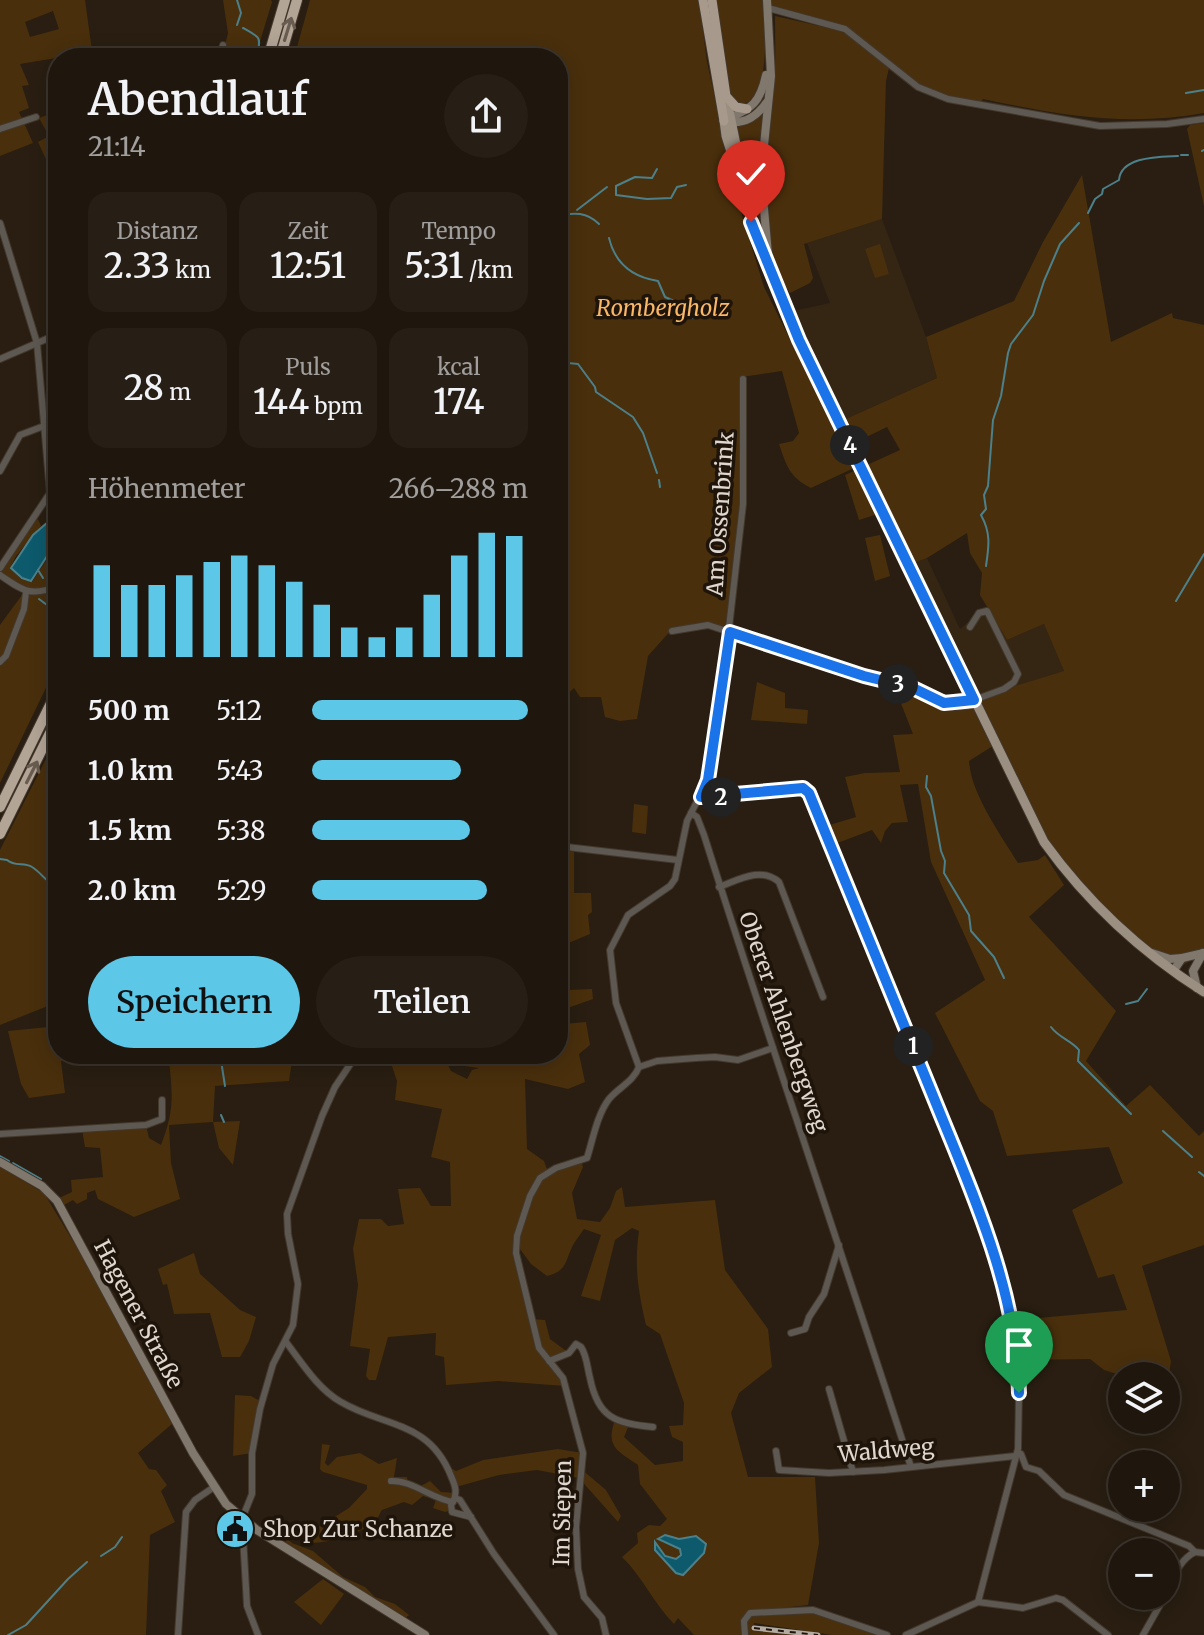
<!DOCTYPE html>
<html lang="de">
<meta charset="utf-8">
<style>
:root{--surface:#1f160d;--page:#271f16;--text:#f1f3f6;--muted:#a19f9d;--line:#3c352e;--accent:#5cc7e7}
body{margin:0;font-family:Merriweather,serif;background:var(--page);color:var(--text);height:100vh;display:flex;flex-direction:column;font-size:30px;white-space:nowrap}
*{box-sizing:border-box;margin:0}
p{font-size:26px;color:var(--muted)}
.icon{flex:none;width:44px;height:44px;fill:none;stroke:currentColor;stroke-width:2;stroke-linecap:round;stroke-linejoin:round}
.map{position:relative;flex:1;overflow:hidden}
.side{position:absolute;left:48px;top:48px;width:520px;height:1016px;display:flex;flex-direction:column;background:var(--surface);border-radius:32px;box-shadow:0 4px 20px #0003,0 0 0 2px var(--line)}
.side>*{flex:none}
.controls{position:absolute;left:1108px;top:1362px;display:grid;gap:16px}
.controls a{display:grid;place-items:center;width:72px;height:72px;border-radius:50%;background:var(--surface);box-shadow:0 4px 20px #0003,0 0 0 2px var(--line);font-size:40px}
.pin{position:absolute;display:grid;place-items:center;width:68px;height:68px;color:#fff;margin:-82px -34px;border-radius:50% 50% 50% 0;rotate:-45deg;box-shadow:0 0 8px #0007}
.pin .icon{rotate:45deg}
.km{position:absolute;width:40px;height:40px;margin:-20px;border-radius:50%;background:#222;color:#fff;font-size:22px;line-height:40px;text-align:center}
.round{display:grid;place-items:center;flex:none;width:84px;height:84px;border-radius:42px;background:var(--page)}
.headline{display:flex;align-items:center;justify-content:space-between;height:136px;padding:0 40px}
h1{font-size:44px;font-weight:600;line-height:60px}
.metrics{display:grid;grid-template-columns:repeat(3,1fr);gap:12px;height:136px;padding:8px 40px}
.metrics div{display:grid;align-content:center;border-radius:20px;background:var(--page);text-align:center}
.metrics b{font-size:34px;font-weight:600}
.metrics small{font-size:22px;font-weight:400}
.metrics p{font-size:22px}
.chart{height:224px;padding:16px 40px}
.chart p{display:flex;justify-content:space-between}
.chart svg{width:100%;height:144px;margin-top:8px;stroke:var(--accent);stroke-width:6}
.primary-button{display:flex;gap:16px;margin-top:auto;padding:16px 40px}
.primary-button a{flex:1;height:92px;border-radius:48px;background:var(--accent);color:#111;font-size:32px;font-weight:600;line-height:92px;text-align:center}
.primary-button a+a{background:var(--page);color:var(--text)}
ul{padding:0 40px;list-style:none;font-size:26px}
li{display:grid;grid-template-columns:128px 96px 1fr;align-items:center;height:60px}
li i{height:20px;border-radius:10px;background:var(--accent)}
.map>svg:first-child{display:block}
</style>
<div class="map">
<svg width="1204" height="1635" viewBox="0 0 1204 1635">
<rect width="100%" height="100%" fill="#291e11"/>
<g fill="#352614">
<path d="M882,219L926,337L937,378L839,422L788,312L830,303L807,243Z"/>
<path d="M927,558L960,629L986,607L1007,640L1044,624L1064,671L974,700L909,565Z"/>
</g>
<g fill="#492f0c" fill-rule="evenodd">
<path d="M0,0H85L93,58H81L80,54L20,64L29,85L22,86L29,108L19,112L33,143L0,156ZM53,11L59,29L30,37L25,22Z"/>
<path d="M223,0H271L272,2L255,58H222L228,33Z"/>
<path d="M310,0H699L707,62L736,196L764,287L854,468L811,488C790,478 786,465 779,444L793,441L799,433L782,371L741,377L742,488L727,629L703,626L673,628L648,656L637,719L620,721L605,717L601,697H580L574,688L558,703V58H294Z"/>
<path d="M716,0H764C764,28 772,89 745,104L737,103L729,91Z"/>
<path d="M767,0H1204V113C1126,127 1059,115 983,99L980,103L924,91L851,32L768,8Z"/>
<path d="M775,16L838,30L850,36L889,68L886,81L882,219L804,244L813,278L810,283L790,293C750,235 769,143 774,78C776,58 775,37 775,16Z"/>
<path d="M766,110L762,230L734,128L755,119Z"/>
<path d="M58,111V214C53,204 47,193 58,185L38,142L49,136L39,118Z"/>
<path d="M1204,123V206L1187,129L1190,125Z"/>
<path d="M1082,175L1111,342L1172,313L1173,318L1204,325V953L1174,970L1135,941L1044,842L996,744L969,761C971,794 1001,835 1018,863L1038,860L1045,855L1064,885L1029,917L1116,1011L1086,1061L1126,1106L1150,1085L1199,1136L1204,1131V1245L1142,1266L1171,1361L1167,1390L1166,1376H1123L1104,1370L1090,1359L1021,1360L1015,1320L1127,1310L1114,1274L1098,1278L1072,1210L1123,1183L1109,1147L1007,1156L993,1111L980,1101L935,1013L985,980L931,862L918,784L900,785L908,822L892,823L885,831L881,843L872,830L832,845L823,827L856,817L845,777L865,773L900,772L893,735L913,734L893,683L944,703L989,694L1064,671L1044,624L1007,640L980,595L982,573L970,553L967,533L927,558L909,565L884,512L859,520L845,475L900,450L887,427L850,445L839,422L937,378L926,337L1014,301L1043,242Z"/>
<path d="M880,244L889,274L875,278L865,249Z"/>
<path d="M38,519L41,526L16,556L10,568L21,579L32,582L58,542V584C33,595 23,587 2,574L1,570L30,526Z"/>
<path d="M880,535L890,576L875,581L865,538Z"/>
<path d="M58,588V663L0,783V625L22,595H38Z"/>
<path d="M757,682L785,693V708L808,710L807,724L751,720Z"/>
<path d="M58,735V1002L0,1025V850Z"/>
<path d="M634,804L648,806L646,834L632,832Z"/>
<path d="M558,850L574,852V893H591L592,912L588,915L590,934L566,944L569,990L592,989L593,999L562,1010L563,1024L586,1022L590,1045L579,1054L585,1082L568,1089L525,1079L527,1149L544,1161L548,1172L581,1160L583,1167L572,1193L577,1219L600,1222L610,1208L616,1191L622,1187L625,1207L715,1200L725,1270L768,1329L772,1367L739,1393L731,1413L748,1477H815L819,1543L808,1605L746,1612L741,1623L742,1635H694L678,1618L674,1624C654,1604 642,1576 622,1557L638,1543L637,1533L649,1525L660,1526L667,1519L640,1484L638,1465C618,1451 605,1447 615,1420L629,1425L624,1437L655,1465L683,1461V1442L672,1437L669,1426L683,1425L684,1403L660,1334L646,1325C638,1290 634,1266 639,1231L632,1228L615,1240L600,1301L581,1296L601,1235L584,1229C580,1235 575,1241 572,1247C565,1262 567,1271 547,1276L531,1264L517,1245L532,1319L545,1320L550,1339L569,1353L549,1361L565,1386L498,1381L446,1385L444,1357L435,1355L436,1333L388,1337L376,1380H369L366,1376L370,1349L350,1346L358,1285L353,1249L359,1219H381L388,1226L404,1224L398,1189L420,1188L431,1206H451L450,1162L431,1157L442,1109L395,1100L397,1081L388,1054H419L446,1061L451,1071L467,1079L472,1070L479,1068L464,1066L478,1054H558ZM665,1535L678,1539L696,1536L702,1556L685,1573L662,1559L654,1546L655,1542C660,1552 667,1562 678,1558L681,1550L663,1542Z"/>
<path d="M58,1026V1054H72L70,1059L61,1061L65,1093L29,1098L21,1084L8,1031Z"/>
<path d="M173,1054H293L289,1081L215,1086L213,1122L240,1121L233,1165L219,1148L213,1122L169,1125L171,1163L180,1199L134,1217L98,1199L95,1190L87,1193V1199L77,1204L73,1200L64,1205L59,1198L72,1192L71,1180L103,1177L100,1148L85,1147L82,1129L146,1125L149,1138L161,1145C174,1111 173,1097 169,1061H173Z"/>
<path d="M0,1167L44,1193L100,1286L172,1424L138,1453L149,1469L156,1470L167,1485L161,1491L175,1522L150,1535L146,1635H0Z"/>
<path d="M194,1253L200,1274L240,1310L256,1317L249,1341L240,1357H222L210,1313L174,1314L167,1284L163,1285L158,1269Z"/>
<path d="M235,1395L251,1396L262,1402L252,1453L233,1456Z"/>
<path d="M322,1444L330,1445L325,1463L328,1466L337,1457L360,1453L379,1464L397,1458L394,1477H407L408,1486L415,1489L430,1481L441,1492L456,1493L452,1510L445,1512L433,1508L436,1500L423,1496L412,1505L404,1502L382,1510C380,1513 377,1520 375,1522C363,1532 319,1547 305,1542L309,1533L349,1508L367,1489V1485L323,1472L320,1469Z"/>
<path d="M558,1449L583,1453L580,1468L606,1490L621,1516L618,1522L579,1478L537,1470L499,1475L456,1487L447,1466L456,1471L483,1460Z"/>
<path d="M287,1538L292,1543L313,1551L343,1577L365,1587L375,1597L395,1604L409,1615L402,1621L285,1544Z"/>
<path d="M323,1579L344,1594L321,1625L294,1602Z"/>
<path d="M814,1613L877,1635H832L754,1623V1630L805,1635H747L745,1627L751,1615Z"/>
</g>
<g fill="#0d5a6d" stroke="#4c808b" stroke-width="2">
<path d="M55,516L58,517V539L31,581L22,578L11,568L33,535Z"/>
<path d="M665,1535L679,1539L696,1536L706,1544L704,1553L683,1575L676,1573L655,1550V1542L665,1556L676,1559L681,1555L680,1549L658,1539Z"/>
</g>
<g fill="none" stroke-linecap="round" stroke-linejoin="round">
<g stroke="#4c808b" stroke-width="2">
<path d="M237,0L241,13L237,25"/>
<path d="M243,28C263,39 260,37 257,58"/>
<path d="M1186,93L1204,90"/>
<path d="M1202,151L1204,150"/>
<path d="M1181,155H1188"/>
<path d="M657,169L652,178L635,177L616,186V195L647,199L671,198L677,187L686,185"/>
<path d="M577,210L607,187"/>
<path d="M1088,213L1095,199L1102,194L1103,189L1119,180C1121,156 1160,157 1178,156"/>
<path d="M558,216C574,212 587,212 599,224"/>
<path d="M609,238C615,263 632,277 658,281L665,297L674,301L693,318"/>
<path d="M558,362L578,364L595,387L596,392L633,417L643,433L657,473"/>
<path d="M659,480L660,487"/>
<path d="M986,566C989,546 991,533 981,515L986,509L984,495L988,486L993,420L1001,396L1008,353L1011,344L1033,315L1044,281L1060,244L1079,223"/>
<path d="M38,570L43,578"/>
<path d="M39,599L47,605L55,621"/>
<path d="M1176,601L1204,554"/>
<path d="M927,776L926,787L931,796L941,851L945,861L944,873L969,915L971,931L994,957L1004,978"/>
<path d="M0,859L7,860C15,867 24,862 32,867C42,873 46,883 58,887"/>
<path d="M58,892V896"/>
<path d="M1126,1004L1138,1001L1147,989"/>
<path d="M1051,1027C1059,1038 1071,1040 1079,1050L1078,1061L1131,1114"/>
<path d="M220,1054L225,1086"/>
<path d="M221,1115L224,1122"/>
<path d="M1163,1131L1192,1157"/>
<path d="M0,1156L9,1161"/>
<path d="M13,1163L41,1179"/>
<path d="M1199,1172L1204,1176"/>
<path d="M101,1556L115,1547L122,1537"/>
<path d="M8,1635L26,1625L68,1579L87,1562"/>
</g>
<g stroke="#43382c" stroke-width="8">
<g id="minor">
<path d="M768,8L845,29L918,87L948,99L1100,126L1167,124L1204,119"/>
<path d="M219,58L223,45"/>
<path d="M0,129L36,117"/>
<path d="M0,223L37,343L50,493"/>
<path d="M0,359L58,334"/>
<path d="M0,471L20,435L44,426"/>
<path d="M0,568L50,493L58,489"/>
<path d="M0,575C23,591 31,597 58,586"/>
<path d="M672,631L708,625L864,676L913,688L953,707L967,706L974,700L1004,689L1014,682L1018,674L987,611L979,613L970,627"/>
<path d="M0,662L6,656L24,609L26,592"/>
<path d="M946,702L974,700"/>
<path d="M701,797L799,788L806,789L809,793L976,1202L997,1263L1016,1345L1019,1393L1018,1449L978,1602"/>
<path d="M691,813L697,817L704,835C771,1047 843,1256 911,1467"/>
<path d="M558,846L678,860"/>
<path d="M719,887C738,880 761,866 779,882L823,997"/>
<path d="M639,1067L657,1061L696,1058L715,1057L738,1060L773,1048"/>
<path d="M0,1134L146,1125L162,1119V1100"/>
<path d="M791,1333L805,1329L809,1317L824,1294L839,1245"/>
<path d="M286,1342C302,1363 318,1389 341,1402C383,1427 429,1420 451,1476C456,1487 458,1494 451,1505L452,1512L471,1517"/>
<path d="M549,1361L569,1353L576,1344L581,1347C587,1356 587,1367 590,1378C598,1418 615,1423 653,1427"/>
<path d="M829,1389L853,1472"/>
<path d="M776,1451L779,1470L829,1473L884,1470L1015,1456"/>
<path d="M1017,1453L1021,1454L1026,1467L1039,1471L1064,1495L1189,1546L1195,1552L1204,1553"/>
<path d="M391,1481C412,1480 432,1499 453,1502"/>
<path d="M455,1498L460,1500L494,1554L554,1635"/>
<path d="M1166,1593C1174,1577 1179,1560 1195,1552"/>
<path d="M978,1602L1023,1608L1056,1598L1063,1600L1108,1635"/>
<path d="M178,1635L186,1512L195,1500L214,1487"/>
<path d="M258,1635L247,1606L242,1519L252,1494V1453L260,1409L273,1364L293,1325L298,1284L288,1234L287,1214L322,1116L335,1087L357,1054"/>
<path d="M606,1635L602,1618L584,1597L578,1569L576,1527L583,1453L563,1378L539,1348L516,1253L517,1236L530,1196L540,1178L556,1168L587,1158C593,1139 597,1115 609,1099C619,1087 633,1082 639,1067L616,1003L610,950L628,915L670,886L675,879L687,821L708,780L720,707L743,504V379"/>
<path d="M745,1635L744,1621L750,1613L813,1610L887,1635"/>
<path d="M906,1635L978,1602"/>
<path d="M1143,1635L1165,1596"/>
</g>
</g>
<g stroke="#43382c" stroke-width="10">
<g id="secondary">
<path d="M767,0L771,76L761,175L768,254"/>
<path d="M728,119C752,108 760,103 766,75"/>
<path d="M728,122C746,124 757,116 767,102"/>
<path d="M1152,953L1170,959L1182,958"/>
<path d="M1174,970L1182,958L1204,953"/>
<path d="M1197,988L1193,971L1203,953"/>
<path d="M0,1162L42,1186L57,1201L193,1453L226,1504L257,1530L425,1635"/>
</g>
</g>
<g stroke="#43382c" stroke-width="11">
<g id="primary">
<path d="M726,96L741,169"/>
<path d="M724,121L726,136L767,266L799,340L1044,842C1088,903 1141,952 1204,992"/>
</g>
</g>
<g stroke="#43382c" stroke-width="11">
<g id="trunk">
<path d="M703,0L724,121"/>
<path d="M712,0L726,96L736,107L747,109"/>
</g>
</g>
<g stroke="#43382c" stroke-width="12">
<g id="motorway">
<path d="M268,58L285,0"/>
<path d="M280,58L297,0"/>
<path d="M0,807L58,689"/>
<path d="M0,834L58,717"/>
</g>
</g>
<use href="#minor" stroke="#5d5851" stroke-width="6"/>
<use href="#secondary" stroke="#80776d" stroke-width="8"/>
<use href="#primary" stroke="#9b8f82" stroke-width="9"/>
<use href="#trunk" stroke="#a79a8c" stroke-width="9"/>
<use href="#motorway" stroke="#b3a596" stroke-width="10"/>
<g stroke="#b3aaa1" stroke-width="5">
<path id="rail" d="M754,1628L818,1635"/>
</g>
<use href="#rail" stroke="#1f1409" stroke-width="2" stroke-dasharray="6" stroke-linecap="butt"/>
</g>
<defs><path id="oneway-shaft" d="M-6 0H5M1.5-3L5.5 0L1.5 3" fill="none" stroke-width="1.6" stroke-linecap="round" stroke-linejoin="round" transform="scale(2)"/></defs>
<g stroke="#695c50">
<use href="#oneway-shaft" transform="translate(288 29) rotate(-73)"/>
<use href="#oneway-shaft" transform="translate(32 772) rotate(-63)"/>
</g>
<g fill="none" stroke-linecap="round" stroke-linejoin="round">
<g stroke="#fff" stroke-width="16">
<path id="route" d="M751,222L799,340L974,700L944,703L913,688L864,676L730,632L708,780L701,797L803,788L809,793C850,892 890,992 931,1091C970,1188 1017,1287 1019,1393"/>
</g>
<use href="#route" stroke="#1a73e8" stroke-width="10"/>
</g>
<defs>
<g id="civic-disc" transform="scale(2)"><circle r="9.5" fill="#5cc7e7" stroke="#1f1409"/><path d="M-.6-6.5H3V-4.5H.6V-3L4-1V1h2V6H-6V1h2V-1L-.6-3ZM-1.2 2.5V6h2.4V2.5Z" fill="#111"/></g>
</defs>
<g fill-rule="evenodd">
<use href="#civic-disc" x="235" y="1529"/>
</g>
<g text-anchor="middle" stroke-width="7" stroke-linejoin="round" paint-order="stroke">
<g font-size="22" font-style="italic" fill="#f9b768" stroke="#1f1409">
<text x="663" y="316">Rombergholz</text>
</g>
<g font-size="22" fill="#e0d8d0" stroke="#1f1409">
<text transform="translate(720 514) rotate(-86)" y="8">Am Ossenbrink</text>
<text transform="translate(784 1022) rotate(71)" y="8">Oberer Ahlenbergweg</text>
<text transform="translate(139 1314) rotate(62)" y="8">Hagener Straße</text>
<text transform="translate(886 1450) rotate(-5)" y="8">Waldweg</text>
<text transform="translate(562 1513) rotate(-89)" y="8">Im Siepen</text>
</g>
<g font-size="22" fill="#e0d8d0" stroke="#1f1409" text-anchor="start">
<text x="263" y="1537">Shop Zur Schanze</text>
</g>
</g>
</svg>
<div class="controls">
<a><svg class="icon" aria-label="layers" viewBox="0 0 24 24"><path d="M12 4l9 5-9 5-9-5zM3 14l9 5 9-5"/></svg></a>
<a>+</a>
<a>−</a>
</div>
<div class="pin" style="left:1019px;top:1393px;background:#1e9e55"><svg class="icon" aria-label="arrive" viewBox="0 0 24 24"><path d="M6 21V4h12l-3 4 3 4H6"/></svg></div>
<div class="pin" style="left:751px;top:222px;background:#d93025"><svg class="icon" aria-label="check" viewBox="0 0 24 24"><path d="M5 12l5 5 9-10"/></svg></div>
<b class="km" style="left:913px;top:1046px">1</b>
<b class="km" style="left:721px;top:797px">2</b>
<b class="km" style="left:898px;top:684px">3</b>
<b class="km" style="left:850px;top:445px">4</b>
<section class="side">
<div class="headline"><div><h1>Abendlauf</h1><p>21:14</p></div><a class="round"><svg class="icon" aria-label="share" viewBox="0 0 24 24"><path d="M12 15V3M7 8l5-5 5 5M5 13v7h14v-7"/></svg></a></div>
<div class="metrics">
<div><p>Distanz</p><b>2.33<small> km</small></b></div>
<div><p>Zeit</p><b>12:51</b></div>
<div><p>Tempo</p><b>5:31<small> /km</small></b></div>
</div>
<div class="metrics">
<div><b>28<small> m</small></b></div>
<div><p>Puls</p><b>144<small> bpm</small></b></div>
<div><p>kcal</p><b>174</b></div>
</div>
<div class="chart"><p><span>Höhenmeter</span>266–288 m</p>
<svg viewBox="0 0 160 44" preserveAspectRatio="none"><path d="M5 44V16M15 44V22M25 44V22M35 44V19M45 44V15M55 44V13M65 44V16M75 44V21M85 44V28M95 44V35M105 44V38M115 44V35M125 44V25M135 44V13M145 44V6M155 44V7"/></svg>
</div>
<ul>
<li><b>500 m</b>5:12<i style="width:100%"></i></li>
<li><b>1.0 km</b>5:43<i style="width:69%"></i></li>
<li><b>1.5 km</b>5:38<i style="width:73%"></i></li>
<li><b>2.0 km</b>5:29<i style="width:81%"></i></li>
</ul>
<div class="primary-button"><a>Speichern</a><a>Teilen</a></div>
</section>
</div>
